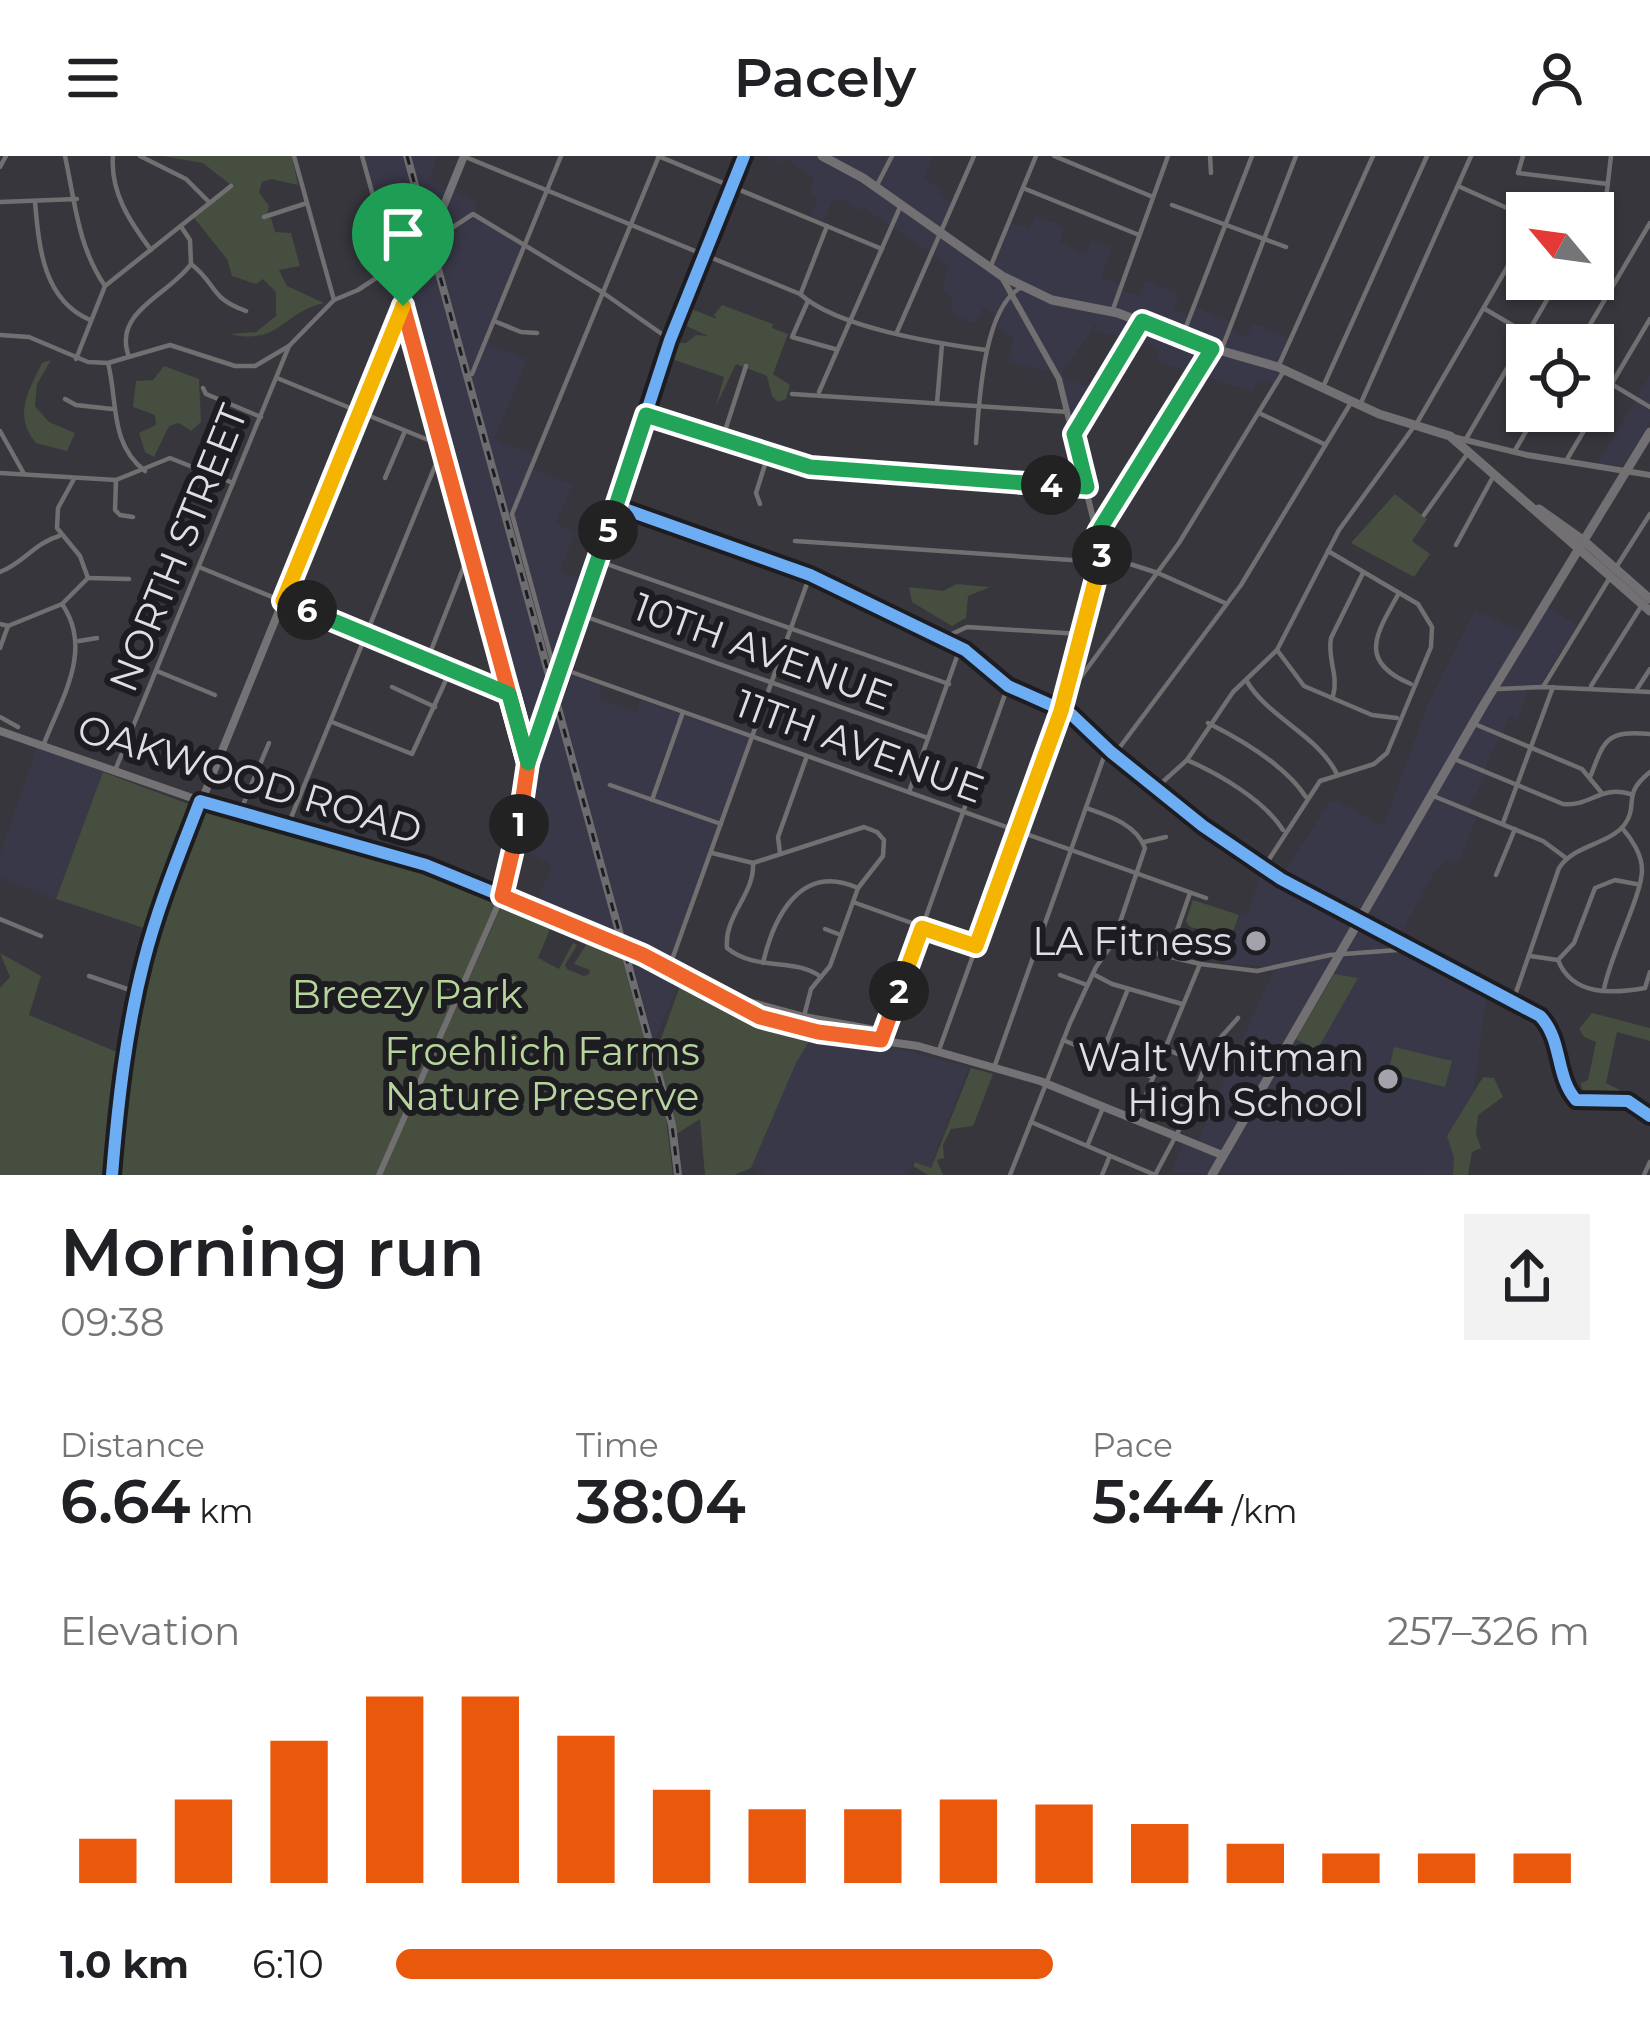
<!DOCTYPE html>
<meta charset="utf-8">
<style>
:root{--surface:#fff;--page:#f2f2f2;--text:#202124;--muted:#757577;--accent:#ea580c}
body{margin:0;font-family:Montserrat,sans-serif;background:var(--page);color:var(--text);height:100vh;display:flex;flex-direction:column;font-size:45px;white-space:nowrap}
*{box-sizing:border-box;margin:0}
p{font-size:39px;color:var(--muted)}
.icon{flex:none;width:66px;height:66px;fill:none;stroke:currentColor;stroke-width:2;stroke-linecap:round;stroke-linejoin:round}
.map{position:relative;height:1019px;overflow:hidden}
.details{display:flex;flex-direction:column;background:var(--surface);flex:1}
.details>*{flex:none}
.needle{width:78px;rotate:299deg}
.fabs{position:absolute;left:1506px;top:36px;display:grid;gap:24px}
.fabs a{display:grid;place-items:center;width:108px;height:108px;border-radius:0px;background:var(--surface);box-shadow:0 3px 9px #0004;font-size:60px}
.pin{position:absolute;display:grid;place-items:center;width:102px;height:102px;color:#fff;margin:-123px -51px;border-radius:50% 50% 50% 0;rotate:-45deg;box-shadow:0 0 12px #0007}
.pin .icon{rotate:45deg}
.km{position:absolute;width:60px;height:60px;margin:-30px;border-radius:50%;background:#222;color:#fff;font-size:33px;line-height:60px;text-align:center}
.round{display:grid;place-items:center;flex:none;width:126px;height:126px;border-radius:0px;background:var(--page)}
.overview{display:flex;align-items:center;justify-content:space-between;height:204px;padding:0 60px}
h1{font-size:66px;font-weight:600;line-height:90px}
.metrics{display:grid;grid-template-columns:repeat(3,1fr);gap:18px;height:204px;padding:12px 60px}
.metrics div{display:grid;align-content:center}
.metrics b{font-size:60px;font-weight:600}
.metrics small{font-size:33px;font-weight:400}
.metrics p{font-size:33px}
.chart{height:336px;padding:24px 60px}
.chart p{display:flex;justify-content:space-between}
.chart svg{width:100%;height:216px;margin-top:12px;stroke:var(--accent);stroke-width:6}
ul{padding:0 60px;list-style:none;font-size:39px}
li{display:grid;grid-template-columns:192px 144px 1fr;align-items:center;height:90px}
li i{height:30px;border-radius:15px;background:var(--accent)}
header{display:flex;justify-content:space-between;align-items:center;height:156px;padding:0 60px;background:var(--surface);font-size:54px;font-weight:600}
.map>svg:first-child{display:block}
</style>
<header><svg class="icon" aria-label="menu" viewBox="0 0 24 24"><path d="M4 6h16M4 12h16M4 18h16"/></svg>Pacely<svg class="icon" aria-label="person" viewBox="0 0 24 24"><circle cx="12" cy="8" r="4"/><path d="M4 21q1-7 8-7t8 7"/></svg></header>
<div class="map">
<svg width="1650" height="1019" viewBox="0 0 1650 1019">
<rect width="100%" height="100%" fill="#37363d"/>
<g fill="#393848">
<path d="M364,0H438L430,23L477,46L475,60L522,90L484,185L527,204L494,283L533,299L529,312L572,329L556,368L575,377L560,415L588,427L560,515L602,530L598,542L635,557L641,544L749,582L670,803L680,826L654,885L627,788L535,749L552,710L520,691L530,608Z"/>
<path d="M763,0H929L933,2L924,24L942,32L938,39L954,47L940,78L989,113L1008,66L1029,73L1036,59L1065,71L1059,86L1086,98L1093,84L1112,92L1101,121L1120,128L1119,132L1139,140L1146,124L1179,138L1174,153L1190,158L1193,150L1231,166L1229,174L1246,181L1253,167L1293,183L1273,229L1259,224L1252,235L1156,205L1160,195L1144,186L1094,175L1098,165L1062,216L1065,223L1100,234L1074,276L1057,218L1007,206L1014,181L997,172L1001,161L983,152L975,168L952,158V142L942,135L949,109L864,52L862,55L840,42L832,46L823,65L810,59L818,42L810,37L814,22L784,2L782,7Z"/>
<path d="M1650,219V266L1622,310L1598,308Z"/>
<path d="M1548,451L1577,469L1539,532L1528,534L1518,563L1510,561L1484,612L1488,615L1467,655L1477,661L1458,707L1447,703L1433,719L1399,781L1405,798L1487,836L1462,1019L1171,1017L1183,987L1195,991L1272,817V811L1224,808L1241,756L1248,758L1262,713L1279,724L1329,647L1337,645L1383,670L1427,551L1475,455L1531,479Z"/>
<path d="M37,592L103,615L56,743L0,722V698Z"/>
<path d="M813,879L881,889L969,911L930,1012L914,1005L905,1019H766L751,1012L796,907Z"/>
</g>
<g fill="#464e3f">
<path d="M162,0H292L298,29L271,23L262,26L259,36L269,50L266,63L271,62L275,76L291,77L300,110L279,114L287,130L324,147C283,156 279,190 230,178L256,176L276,160V136L263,123L256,128L232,120L227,103L194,62L232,30L203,7Z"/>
<path d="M722,149L773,168L772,172L788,178L773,218L790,229L786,243L778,246L772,240L767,220L736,208L716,250L724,221L669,202L674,187H686L696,179L708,180L680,167L686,151L717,163L714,159Z"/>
<path d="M51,204L37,228L35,250L49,266L75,277L67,295L36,287C13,259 28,236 42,207Z"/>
<path d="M164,210L199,223L201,266L191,275L179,267L169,270L154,301L145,296L139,277L156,269L155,259L133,251L136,225L153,224Z"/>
<path d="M1395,338L1427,363L1412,385L1430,398L1414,421L1351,387Z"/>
<path d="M957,428L990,431L968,440L966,462L952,470L912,446L909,431L943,435Z"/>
<path d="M103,616L191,649L147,773L56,743Z"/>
<path d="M211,651L425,713L498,743L376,1019H116C128,882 149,783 201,655Z"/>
<path d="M1193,744L1239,759L1223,805L1216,804C1215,785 1210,774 1190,771L1186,765Z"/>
<path d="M503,747L573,774L570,782L554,772L550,773L538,802L559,813L573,787L577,789L565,809L567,813L584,820L589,818L590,814L574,808L586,789L574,783L578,776L620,795L666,962L673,1019H381Z"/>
<path d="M0,797L41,820L29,859L119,897L106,1019H0V832L10,821Z"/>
<path d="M1334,818L1358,822L1317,894L1296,883Z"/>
<path d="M681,827L714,847L716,843L762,864L813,879L796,907L751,1012L734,1019H705L700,963L675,979L655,900Z"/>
<path d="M1592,857L1650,872V885L1617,876L1606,927L1620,934L1613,942L1601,943L1582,933L1581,927L1588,924L1596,886L1584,881L1579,873Z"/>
<path d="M1394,891L1452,905L1445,931L1388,917Z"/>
<path d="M971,912L993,918L973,970L951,973L943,989L944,1002L937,1004L943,1019H928L913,1010L915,1006L931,1012Z"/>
<path d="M1483,921L1494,922L1503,941L1478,959L1476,978L1481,992L1472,996L1468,1019H1453L1454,1001L1447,980Z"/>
</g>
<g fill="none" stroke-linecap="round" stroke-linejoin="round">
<g stroke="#726f71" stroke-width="4.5">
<path d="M65,0C75,46 78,91 105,130"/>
<path d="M113,0C110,36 130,66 151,94"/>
<path d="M140,0L186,23L209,46"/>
<path d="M294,0L334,144"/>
<path d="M362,0L402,144"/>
<path d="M463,0L800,138C838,172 935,187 986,194"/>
<path d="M658,0L882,93"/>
<path d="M1054,0L1153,41"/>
<path d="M1210,0L1211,17"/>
<path d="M1523,0L1518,17L1608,28"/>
<path d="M0,11L6,0"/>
<path d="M1458,30L1527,61"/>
<path d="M876,31L892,0"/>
<path d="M1023,32L1139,79"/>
<path d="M0,46L77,43"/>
<path d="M35,46C39,91 43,144 90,164"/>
<path d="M1172,49L1286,91"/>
<path d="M264,61L307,47"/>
<path d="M1593,65L1606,43L1611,0"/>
<path d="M182,72L190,84L191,108C218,129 209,142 246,155"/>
<path d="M990,112L1036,0"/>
<path d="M801,137L827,70"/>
<path d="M808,145L792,181L835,193"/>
<path d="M1485,153L1546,189"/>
<path d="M404,155L528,607"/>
<path d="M1112,156L1168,0"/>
<path d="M494,165L521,176L537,177"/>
<path d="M897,176L974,0"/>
<path d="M0,179L29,181L88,206L108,207L170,189L235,210H255L289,190L334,144L358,134L473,58L602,136L669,183"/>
<path d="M1182,181L1252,0"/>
<path d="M1578,189L1650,67"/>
<path d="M1221,195L1296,0"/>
<path d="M128,198C114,155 170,138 191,108"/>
<path d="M76,203L105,130L231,30"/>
<path d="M108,207C118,245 109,287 145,315"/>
<path d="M1278,211L1373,0"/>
<path d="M1593,217L1650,251"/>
<path d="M472,218L561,0"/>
<path d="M277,222L438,288"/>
<path d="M1323,231L1427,0"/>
<path d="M203,232L206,238L261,261"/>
<path d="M819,236L901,49"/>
<path d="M792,238L1068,256"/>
<path d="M65,243L76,249L112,253"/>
<path d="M937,247L942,188"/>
<path d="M1360,249L1471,0"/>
<path d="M1259,257L1324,288"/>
<path d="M646,259L810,311L1087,331"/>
<path d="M0,275L23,316"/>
<path d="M1074,279L1142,165"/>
<path d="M1466,283L1559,123"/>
<path d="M722,284L746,210"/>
<path d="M976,287C979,248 983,150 1022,131"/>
<path d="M1514,296L1538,255"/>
<path d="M1566,305L1650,163"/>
<path d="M0,317L116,324L170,302L233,327"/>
<path d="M385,322L405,275"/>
<path d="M74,323L58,352L57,372L80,400L88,422"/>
<path d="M116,324L115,354L120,359L133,361"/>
<path d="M760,348L756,337L768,299"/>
<path d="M616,350L810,419L965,494L1008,530L1061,555L939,894"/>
<path d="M1424,359L1468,297"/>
<path d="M1098,376L1212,192"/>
<path d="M795,385L1100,406"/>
<path d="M1456,389L1494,319"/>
<path d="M1102,399L1158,417L1225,447"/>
<path d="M598,405L949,528"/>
<path d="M199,411L509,538"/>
<path d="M1615,413L1650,358"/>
<path d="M0,416C23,407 35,387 59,380"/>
<path d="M88,422L129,423"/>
<path d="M1399,437C1377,477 1356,505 1411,528"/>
<path d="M581,459L928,582"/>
<path d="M0,468L8,470L62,448L87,423"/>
<path d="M941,483L967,471L1080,478"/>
<path d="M79,485L97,482"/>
<path d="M0,492L8,470"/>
<path d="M1277,494L1304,530L1372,559L1397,562"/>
<path d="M428,502L470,395"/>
<path d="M563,513L1206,742"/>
<path d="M157,515L215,539"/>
<path d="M557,523L512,358L659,0"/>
<path d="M1246,524C1269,563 1317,578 1337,618"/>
<path d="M1591,530L1642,449"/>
<path d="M392,531L435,551"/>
<path d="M1543,531L1609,423"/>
<path d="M1498,533L1543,531L1650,536"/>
<path d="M1637,533L1650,513"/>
<path d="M1066,534L1075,529L1179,387L1285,213"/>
<path d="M1333,540C1339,519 1327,503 1331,482L1363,417"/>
<path d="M0,561L18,571"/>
<path d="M332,566L412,598L451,513"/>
<path d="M1208,567C1242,584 1285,609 1306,641"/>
<path d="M1477,569L1582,613L1601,636"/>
<path d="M43,590C61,543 94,494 62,448"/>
<path d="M1114,599L1241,429L1352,245"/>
<path d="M1452,602L1563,648C1590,651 1600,629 1630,638"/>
<path d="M1187,604C1219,618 1264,644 1283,674"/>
<path d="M116,612L289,190"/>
<path d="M1591,619C1605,581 1608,575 1650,578"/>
<path d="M610,629L721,668"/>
<path d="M1156,632L1187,604L1233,536L1277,494L1339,374L1418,265L1527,77"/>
<path d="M909,636L960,492"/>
<path d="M1431,639L1543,685L1566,702"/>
<path d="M652,644L683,556"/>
<path d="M240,656L269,587"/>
<path d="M1503,667L1553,531"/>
<path d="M288,669L442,293"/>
<path d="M1144,686L1166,681"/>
<path d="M712,697L753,707L864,671L877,676L884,684L883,700L858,732L830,810L811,833L801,872"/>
<path d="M780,697L778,681L807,600"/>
<path d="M753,707C755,738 724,759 727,792C756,816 795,801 821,821"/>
<path d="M1264,711L1320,625L1374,608L1387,597L1431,491L1432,471L1418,448L1328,395"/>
<path d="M1496,719L1515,673"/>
<path d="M853,746L976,790"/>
<path d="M0,763L41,780"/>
<path d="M1358,765L1540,860C1563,884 1555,920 1576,944L1628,945L1650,960"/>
<path d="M825,773L841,779"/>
<path d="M1113,787L1200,808L1257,815L1330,799L1411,793"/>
<path d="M1168,800L1190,737"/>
<path d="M1530,800L1558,804"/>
<path d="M1558,804L1574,787L1595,732L1615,724L1636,728"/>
<path d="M1558,804C1572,840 1612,838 1645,832L1650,816"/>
<path d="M763,807C774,760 801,706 858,732"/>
<path d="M669,812L810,419"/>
<path d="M1093,818L1112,828L1182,848"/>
<path d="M1060,819L1087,829"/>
<path d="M89,820L136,836"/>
<path d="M1604,833C1610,800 1642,739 1642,714C1642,699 1632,683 1622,672"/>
<path d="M730,845L733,840L803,859L885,874"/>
<path d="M1513,845L1559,712C1575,688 1609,689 1625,668C1639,648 1621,639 1650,616"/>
<path d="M882,884L1008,530"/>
<path d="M1063,884L1152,921"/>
<path d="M1166,893L1205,910"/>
<path d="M1101,900L1128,833"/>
<path d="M995,909L1107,592"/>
<path d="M1136,963L1200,808"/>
<path d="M1031,966L1153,1018"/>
<path d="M1088,988L1104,949"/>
<path d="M1010,1019L1070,867L1096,811L1113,787L1145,692C1136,668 1109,660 1086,652"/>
<path d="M1102,1019L1109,1002"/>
<path d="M1155,1019L1179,974L1214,889L1238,862"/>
<path d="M1644,1019L1650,1006"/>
</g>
<g stroke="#726f71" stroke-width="6">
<path d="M1003,123L1059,223L1102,399L1061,555C1085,562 1118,602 1140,619C1209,674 1277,726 1356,764"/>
<path d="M1453,281L1527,299L1650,319"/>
<path d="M379,1019L502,740L517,688L528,607L558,528L670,184L744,0"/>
</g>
<g stroke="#747274" stroke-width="8">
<path d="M435,72L448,75"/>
<path d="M0,575L195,643L439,714L642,799L760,861L818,876L918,890L1040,925L1222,999"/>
<path d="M112,1019L131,862L167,730L464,0"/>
</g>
<g stroke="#727073" stroke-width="9">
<path d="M822,0L863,22L1002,120L1052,144L1118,157L1201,189L1278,211L1379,258L1450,280L1650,455"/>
<path d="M1539,353L1584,385L1650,443"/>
<path d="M1212,1019L1483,550L1650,276"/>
</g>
<g stroke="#6d6c6f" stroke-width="8">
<path id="rail" d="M407,0L672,969L678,1019"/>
</g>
<use href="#rail" stroke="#1c1c21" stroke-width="3" stroke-dasharray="9" stroke-linecap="butt"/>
<g stroke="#1c1c21" stroke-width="20">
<g id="cycleway">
<path d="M616,350L810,419L965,494L1008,530L1071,558L1111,596L1203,670L1281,723L1540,860C1563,884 1555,920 1576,944L1628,945L1650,960"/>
<path d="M112,1019C118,947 126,875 144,805C158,750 180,697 200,645L426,709L502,740L517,688L528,607L558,528L670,184L744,0"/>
</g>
</g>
<use href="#cycleway" stroke="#6dadf4" stroke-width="12"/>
</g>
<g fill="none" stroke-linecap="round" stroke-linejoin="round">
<g stroke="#fff" stroke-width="24">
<path id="split-1" d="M403,150L528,607L519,668"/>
</g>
<g stroke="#fff" stroke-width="24">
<path id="split-2" d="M519,668L502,740L643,799L760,861L818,876L881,884L899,835"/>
</g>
<g stroke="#fff" stroke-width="24">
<path id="split-3" d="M899,835L922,772L976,790L1061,555L1102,399"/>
</g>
<g stroke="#fff" stroke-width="24">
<path id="split-4" d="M1051,329L1087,331L1074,278L1142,165L1212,193L1098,376L1102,399"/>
</g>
<g stroke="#fff" stroke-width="24">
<path id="split-5" d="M608,374L646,259L810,311L1051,329"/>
</g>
<g stroke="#fff" stroke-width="24">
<path id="split-6" d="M307,454L509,538L528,607L608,374"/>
</g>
<g stroke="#fff" stroke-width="24">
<path id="split-7" d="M307,454L283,445L403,150"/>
</g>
<use href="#split-1" stroke="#f0652b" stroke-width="15"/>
<use href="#split-2" stroke="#f0652b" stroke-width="15"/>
<use href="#split-3" stroke="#f5b400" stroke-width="15"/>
<use href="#split-4" stroke="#22a559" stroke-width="15"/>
<use href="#split-5" stroke="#22a559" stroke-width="15"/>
<use href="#split-6" stroke="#22a559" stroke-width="15"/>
<use href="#split-7" stroke="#f5b400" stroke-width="15"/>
</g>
<g fill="#a4a3ab" stroke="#1c1c21" stroke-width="4.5">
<circle cx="1256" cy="785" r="12"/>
<circle cx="1388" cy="923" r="12"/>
</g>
<g text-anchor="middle" stroke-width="12" stroke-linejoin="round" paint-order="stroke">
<g font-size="39" fill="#dedee6" stroke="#1c1c21">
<text transform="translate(178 392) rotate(-68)" y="14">NORTH STREET</text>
<text transform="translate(763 495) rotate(20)" y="14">10TH AVENUE</text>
<text transform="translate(860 590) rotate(20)" y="14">11TH AVENUE</text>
<text transform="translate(250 623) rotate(17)" y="14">OAKWOOD ROAD</text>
</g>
<g font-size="39" fill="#dedee6" stroke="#1c1c21" text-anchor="end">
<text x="1232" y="799">LA Fitness</text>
<text x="1364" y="915">Walt Whitman<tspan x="1364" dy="45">High School</tspan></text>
</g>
<g font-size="39" fill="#b6d49b" stroke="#1c1c21">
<text x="407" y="852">Breezy Park</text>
<text x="542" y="909">Froehlich Farms<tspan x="542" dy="45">Nature Preserve</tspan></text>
</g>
</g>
</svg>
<div class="fabs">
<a><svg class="needle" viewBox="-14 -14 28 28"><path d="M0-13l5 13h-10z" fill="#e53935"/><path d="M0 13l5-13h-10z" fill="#757577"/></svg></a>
<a><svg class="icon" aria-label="locate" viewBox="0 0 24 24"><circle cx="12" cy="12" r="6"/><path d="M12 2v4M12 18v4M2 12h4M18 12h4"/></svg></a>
</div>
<div class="pin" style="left:403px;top:150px;background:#1e9e55"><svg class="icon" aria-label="arrive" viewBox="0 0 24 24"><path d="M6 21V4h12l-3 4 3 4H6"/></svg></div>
<b class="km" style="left:519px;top:668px">1</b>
<b class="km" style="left:899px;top:835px">2</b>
<b class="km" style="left:1102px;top:399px">3</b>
<b class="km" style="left:1051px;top:329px">4</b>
<b class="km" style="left:608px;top:374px">5</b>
<b class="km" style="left:307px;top:454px">6</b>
</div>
<section class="details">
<div class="overview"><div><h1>Morning run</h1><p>09:38</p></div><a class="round"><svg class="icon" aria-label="share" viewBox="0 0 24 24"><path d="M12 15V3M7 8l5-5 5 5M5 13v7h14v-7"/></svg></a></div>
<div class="metrics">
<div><p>Distance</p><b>6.64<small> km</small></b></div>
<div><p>Time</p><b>38:04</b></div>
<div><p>Pace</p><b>5:44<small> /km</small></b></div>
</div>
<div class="chart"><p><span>Elevation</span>257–326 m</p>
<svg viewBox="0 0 160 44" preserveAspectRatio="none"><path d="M5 44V35M15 44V27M25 44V15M35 44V6M45 44V6M55 44V14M65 44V25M75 44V29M85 44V29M95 44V27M105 44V28M115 44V32M125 44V36M135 44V38M145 44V38M155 44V38"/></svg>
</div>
<ul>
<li><b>1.0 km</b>6:10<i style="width:55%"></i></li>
</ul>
</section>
